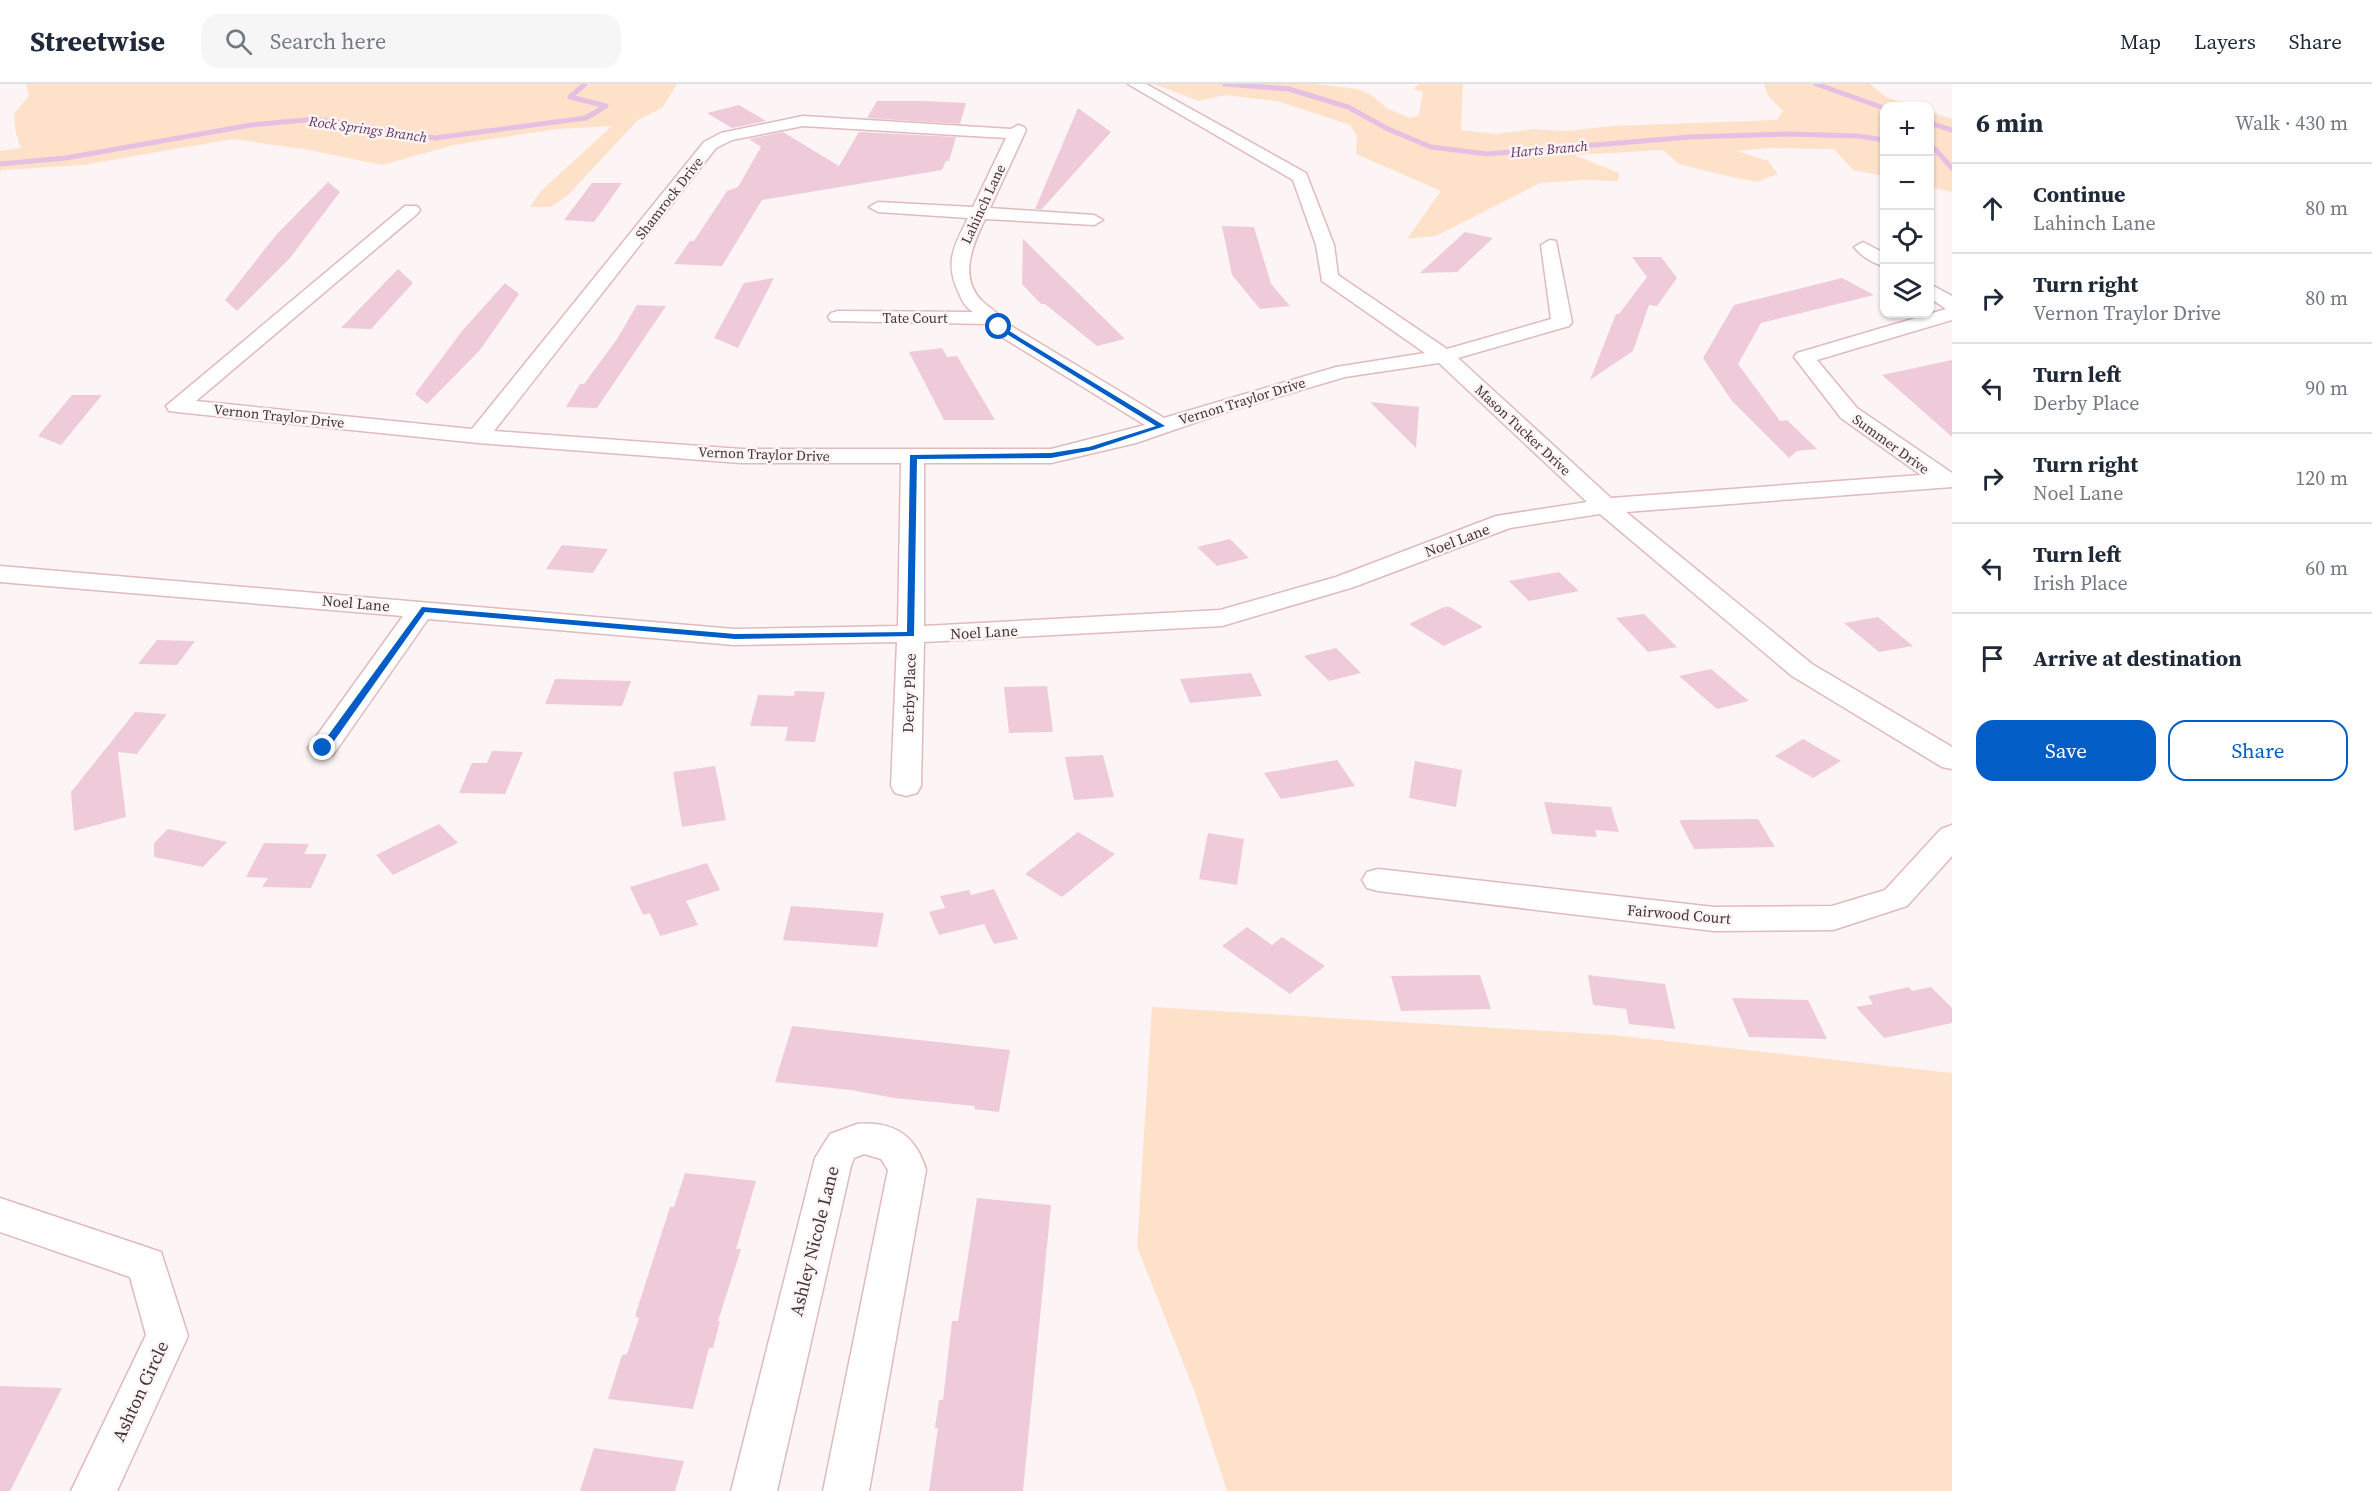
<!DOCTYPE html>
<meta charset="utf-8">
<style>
:root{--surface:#fff;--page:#f6f6f7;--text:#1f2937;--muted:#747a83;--line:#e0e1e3;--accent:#035dc6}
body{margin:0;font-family:"Source Serif 4",serif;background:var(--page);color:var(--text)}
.controls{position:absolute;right:18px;top:18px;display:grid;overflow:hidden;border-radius:12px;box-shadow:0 2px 4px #0004}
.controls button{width:54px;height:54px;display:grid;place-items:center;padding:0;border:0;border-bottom:2px solid var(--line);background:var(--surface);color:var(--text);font:30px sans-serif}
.stop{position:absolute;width:18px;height:18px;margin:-14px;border:4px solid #035dc6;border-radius:50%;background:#fff}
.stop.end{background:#035dc6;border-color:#fff;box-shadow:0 2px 6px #0008}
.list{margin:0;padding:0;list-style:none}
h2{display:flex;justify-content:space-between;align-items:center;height:78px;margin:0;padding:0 24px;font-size:26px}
h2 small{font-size:20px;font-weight:400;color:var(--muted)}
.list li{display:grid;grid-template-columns:39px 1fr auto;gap:18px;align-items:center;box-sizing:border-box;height:90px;padding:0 24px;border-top:2px solid var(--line)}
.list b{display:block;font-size:22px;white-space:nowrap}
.list p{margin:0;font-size:20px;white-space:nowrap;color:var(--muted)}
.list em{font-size:20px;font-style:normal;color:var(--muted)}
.actions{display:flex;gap:12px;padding:18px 24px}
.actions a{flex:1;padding:14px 0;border:2px solid var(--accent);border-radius:18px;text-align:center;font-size:21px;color:var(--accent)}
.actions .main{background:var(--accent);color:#fff}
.icon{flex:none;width:33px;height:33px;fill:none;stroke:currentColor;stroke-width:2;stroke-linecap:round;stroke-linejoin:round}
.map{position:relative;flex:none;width:1952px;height:1407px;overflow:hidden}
header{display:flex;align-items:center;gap:36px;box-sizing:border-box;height:84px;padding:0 30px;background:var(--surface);border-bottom:2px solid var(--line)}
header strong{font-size:28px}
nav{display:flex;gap:33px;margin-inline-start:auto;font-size:21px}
.search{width:420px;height:54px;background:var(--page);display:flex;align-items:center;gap:15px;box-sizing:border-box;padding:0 21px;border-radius:18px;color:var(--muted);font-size:22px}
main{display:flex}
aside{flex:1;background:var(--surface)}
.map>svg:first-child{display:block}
</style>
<header>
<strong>Streetwise</strong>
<div class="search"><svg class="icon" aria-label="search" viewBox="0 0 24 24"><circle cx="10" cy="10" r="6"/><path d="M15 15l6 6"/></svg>Search here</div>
<nav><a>Map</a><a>Layers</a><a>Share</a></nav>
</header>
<main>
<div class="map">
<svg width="1952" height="1407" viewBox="0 0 1952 1407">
<rect width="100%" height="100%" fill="#fdf4f5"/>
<path fill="#fee1c9" d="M 26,0 L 677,0 L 663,23 L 637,37 L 567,112 L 551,123 L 530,123 L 541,107 L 612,42 L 557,45 L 454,61 L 382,81 L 309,66 L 233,55 L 83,81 L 2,86 L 0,88 L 0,67 L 21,64 L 16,49 L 14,30 L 29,12 Z
M 1154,0 L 1316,0 L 1358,5 L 1371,11 L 1388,25 L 1410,34 L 1419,31 L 1423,8 L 1413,5 L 1420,0 L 1463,0 L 1461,46 L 1496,50 L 1533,45 L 1566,47 L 1612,42 L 1777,36 L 1783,27 L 1768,12 L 1764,0 L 1870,0 L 1886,13 L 1912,22 L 1884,22 L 1884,92 L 1853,86 L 1834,65 L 1769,64 L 1737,67 L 1768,77 L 1778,90 L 1757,98 L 1723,91 L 1679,80 L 1663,66 L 1574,71 L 1619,89 L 1618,97 L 1583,96 L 1540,99 L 1436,152 L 1407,155 L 1441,107 L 1356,70 L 1357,52 L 1350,41 L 1277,17 L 1225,11 L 1199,17 Z
M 1930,28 L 1952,35 L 1952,108 L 1930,103 Z
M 1152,923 L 1613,951 L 1952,989 L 1952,1407 L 1227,1407 L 1194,1306 L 1137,1163 Z"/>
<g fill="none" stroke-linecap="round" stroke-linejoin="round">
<path stroke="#e4c1e2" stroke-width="5" d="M 1225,0 L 1289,5 L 1348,23 L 1388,45 L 1431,63 L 1487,70 L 1690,53 L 1788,50 L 1858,52 L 1884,56
M 1816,0 L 1884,24
M 1930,39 L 1952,46
M 1930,64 L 1935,65 L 1952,84
M 0,80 L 66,74 L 251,41 L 316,35 L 435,54 L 586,34 L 606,22 L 570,13 L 585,0"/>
</g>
<path fill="#efcbda" d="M 877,17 L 923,17 L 966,19 L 960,40 L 867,34 Z
M 739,21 L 766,37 L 732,44 L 707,29 Z
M 1078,24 L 1111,48 L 1042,125 L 1035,125 Z
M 783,48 L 839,82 L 859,48 L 956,53 L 949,77 L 946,77 L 942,86 L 762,116 L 722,182 L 674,180 L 690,157 L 694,157 L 727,107 L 738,103 L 761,63 L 749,55 Z
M 328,98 L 340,108 L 290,174 L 237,227 L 225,216 L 276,151 Z
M 592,99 L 622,99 L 594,138 L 564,136 Z
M 1222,142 L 1254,143 L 1271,200 L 1290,222 L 1260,225 L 1232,191 Z
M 1465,148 L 1493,154 L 1457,188 L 1420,189 Z
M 1023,155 L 1125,255 L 1097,262 L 1045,220 L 1041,220 L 1022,200 Z
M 1632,173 L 1661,173 L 1677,194 L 1657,222 L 1649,221 L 1633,267 L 1590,296 L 1616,230 L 1619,230 L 1647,193 Z
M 398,185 L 413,199 L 371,245 L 341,244 Z
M 774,194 L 738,264 L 714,254 L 744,199 Z
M 1842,194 L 1874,211 L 1761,239 L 1738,280 L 1780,337 L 1787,336 L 1817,365 L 1797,367 L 1789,374 L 1732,317 L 1703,274 L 1734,221 Z
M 505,199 L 519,210 L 480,266 L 427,320 L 415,310 L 462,247 Z
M 637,221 L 666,222 L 597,324 L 566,323 L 580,300 L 584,300 L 617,255 Z
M 942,264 L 947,273 L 957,272 L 995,336 L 944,336 L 909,268 Z
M 1952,276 L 1952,353 L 1882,291 Z
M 72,311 L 102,311 L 61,361 L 38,352 Z
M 1370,318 L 1419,323 L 1416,364 Z
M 1230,455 L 1249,474 L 1217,482 L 1197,463 Z
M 562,461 L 608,465 L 593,489 L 546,485 Z
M 1559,488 L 1579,507 L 1529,517 L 1509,497 Z
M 1444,523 L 1450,523 L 1483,543 L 1444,562 L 1409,540 Z
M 1644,530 L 1677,563 L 1648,568 L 1616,534 Z
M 1878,533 L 1913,562 L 1879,568 L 1844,539 Z
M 157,556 L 195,557 L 177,581 L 138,580 Z
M 1336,564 L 1361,589 L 1329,597 L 1304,572 Z
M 1711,585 L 1749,617 L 1717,625 L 1679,592 Z
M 1251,589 L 1262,612 L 1190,619 L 1180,595 Z
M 555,595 L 631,597 L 622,622 L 545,620 Z
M 1047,602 L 1053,648 L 1009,649 L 1004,603 Z
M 795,607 L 825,608 L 815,658 L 785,657 L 788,643 L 750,642 L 758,611 L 794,612 Z
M 135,628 L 167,630 L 137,670 L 118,668 L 126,733 L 74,747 L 71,708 Z
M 1803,655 L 1841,677 L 1813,694 L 1775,672 Z
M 492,667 L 523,668 L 505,710 L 459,709 L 472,679 L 487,679 Z
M 1103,671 L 1114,713 L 1074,716 L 1065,673 Z
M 1337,676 L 1355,702 L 1281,715 L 1264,689 Z
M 1415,677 L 1462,686 L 1456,723 L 1409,714 Z
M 715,682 L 726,736 L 682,743 L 673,688 Z
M 1544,718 L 1611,723 L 1619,748 L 1595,746 L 1597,753 L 1552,750 Z
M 1758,735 L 1775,763 L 1694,765 L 1679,736 Z
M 439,740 L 458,759 L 393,791 L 376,771 Z
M 168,745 L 227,758 L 203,783 L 154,773 L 154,759 Z
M 1078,748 L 1115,770 L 1062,813 L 1025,790 Z
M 1208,749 L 1244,755 L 1237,801 L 1199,795 Z
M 264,759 L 309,760 L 304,770 L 327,770 L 311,804 L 262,803 L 268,794 L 246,793 Z
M 707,779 L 720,806 L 686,817 L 698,841 L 660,852 L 650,829 L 643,831 L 630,803 Z
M 994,805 L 1018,855 L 994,860 L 984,840 L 939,851 L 929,828 L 945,824 L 940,812 L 969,806 L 971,811 Z
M 791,822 L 884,829 L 877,863 L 783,856 Z
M 1247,843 L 1272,861 L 1282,853 L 1325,882 L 1290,910 L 1222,862 Z
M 1480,891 L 1491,925 L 1401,927 L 1391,892 Z
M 1588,891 L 1665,900 L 1675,945 L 1629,940 L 1626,925 L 1593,921 Z
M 1909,903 L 1912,907 L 1931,903 L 1952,924 L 1952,939 L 1884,954 L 1856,923 L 1873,920 L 1868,912 Z
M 1732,914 L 1808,916 L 1827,955 L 1749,953 Z
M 792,942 L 1010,966 L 999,1028 L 974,1025 L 975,1022 L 894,1014 L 851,1006 L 775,998 Z
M 685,1089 L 756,1097 L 736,1165 L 741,1165 L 718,1237 L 720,1237 L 713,1264 L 709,1264 L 693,1325 L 608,1315 L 622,1271 L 627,1270 L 639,1234 L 635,1232 L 670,1123 L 674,1123 Z
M 977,1114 L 1051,1121 L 1023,1407 L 929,1407 L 938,1344 L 935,1344 L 939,1316 L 943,1316 L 952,1237 L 958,1237 Z
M 0,1302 L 62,1304 L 10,1407 L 0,1407 Z
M 594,1364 L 684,1377 L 675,1407 L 580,1407 Z"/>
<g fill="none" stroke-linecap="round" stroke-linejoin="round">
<defs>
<path id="minor" d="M 1128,0 L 1146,0 L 1306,89 L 1334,161 L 1338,191 L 1447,265 L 1551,235 L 1541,161 L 1550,156 L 1556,157 L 1572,238 L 1569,242 L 1458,274 L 1611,414 L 1921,391 L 1841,334 L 1794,273 L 1797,269 L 1946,225 L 1930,214 L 1930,200 L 1952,212 L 1952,236 L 1817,276 L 1857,324 L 1952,389 L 1952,403 L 1626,428 L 1812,580 L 1952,663 L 1952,685 L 1942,683 L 1792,592 L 1600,430 L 1510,444 L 1354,503 L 1222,542 L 924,558 L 921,702 L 917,709 L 906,712 L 895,709 L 891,702 L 897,558 L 734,561 L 428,535 L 333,671 L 323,673 L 313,671 L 308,664 L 403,532 L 0,498 L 0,482 L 734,545 L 898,542 L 901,379 L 741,379 L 478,359 L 177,328 L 169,327 L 166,322 L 405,122 L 417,122 L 420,126 L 417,130 L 196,317 L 472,345 L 704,58 L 721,49 L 803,32 L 1011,45 L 1018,41 L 1024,43 L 1026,46 L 990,124 L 1094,131 L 1103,136 L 1094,141 L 985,135 C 973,160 958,193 982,217 C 991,225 999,229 1006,239 L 1164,334 L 1336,283 L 1425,269 L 1322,197 L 1316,161 L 1293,96 ZM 803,42 L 1006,54 L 973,123 L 878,118 L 869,123 L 878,128 L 968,134 C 954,162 944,179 959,209 C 962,217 965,223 973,228 L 838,227 L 831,229 L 828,233 L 831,237 L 987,240 L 992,247 L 1145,341 L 1051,365 L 741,365 L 494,347 L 716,64 L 732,56 ZM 1439,279 L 1587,418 L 1496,432 L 1336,493 L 1220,526 L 924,542 L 924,379 L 1051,379 L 1136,359 L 1223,329 L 1345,293 Z
M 1863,158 L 1884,169 L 1884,182 C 1874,180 1861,172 1854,163 Z
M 1952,741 L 1952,772 L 1907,822 L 1833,846 L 1714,847 L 1378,807 L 1367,804 L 1362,796 L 1367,788 L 1378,785 L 1714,823 L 1832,822 L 1885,806 L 1941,745 Z
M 857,1040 C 893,1037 916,1051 926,1086 L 869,1407 L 823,1407 L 888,1086 L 881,1075 L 864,1070 L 854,1074 L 851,1082 L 777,1407 L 731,1407 L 815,1074 L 830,1050 Z
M 0,1114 L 161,1168 L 188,1252 L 117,1407 L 71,1407 L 146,1251 L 130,1193 L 0,1148 Z"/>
</defs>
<use href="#minor" stroke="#e0babc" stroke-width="3"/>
<use href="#minor" fill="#fff" fill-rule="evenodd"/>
</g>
<path fill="#035dc6" d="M 997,242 L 1001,242 L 1165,342 L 1093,366 L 1051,374 L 917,375 L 914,552 L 735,555 L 425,528 L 327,667 L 319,664 L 422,523 L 735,550 L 907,548 L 910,371 L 1051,369 L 1089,363 L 1156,342 L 997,244 Z"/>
<g text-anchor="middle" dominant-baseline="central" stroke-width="5" stroke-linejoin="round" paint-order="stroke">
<g font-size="14" font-style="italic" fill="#623661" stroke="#fdf4f5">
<text transform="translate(368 45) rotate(8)">Rock Springs Branch</text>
<text transform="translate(1549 65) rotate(-5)">Harts Branch</text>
</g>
<g font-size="14" fill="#443536" stroke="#fdf4f5">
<text transform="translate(669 114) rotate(-52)">Shamrock Drive</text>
<text transform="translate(983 120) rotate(-65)">Lahinch Lane</text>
<text x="915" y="234">Tate Court</text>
<text transform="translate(1242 317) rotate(-17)">Vernon Traylor Drive</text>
<text transform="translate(279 332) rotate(6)">Vernon Traylor Drive</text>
<text transform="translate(1523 346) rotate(43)">Mason Tucker Drive</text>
<text transform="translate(1891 360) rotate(36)">Summer Drive</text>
<text transform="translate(764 370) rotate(2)">Vernon Traylor Drive</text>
</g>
<g font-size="15" fill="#443536" stroke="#fdf4f5">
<text transform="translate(1457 456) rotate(-21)">Noel Lane</text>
<text transform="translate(356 519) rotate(5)">Noel Lane</text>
<text transform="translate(984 548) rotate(-3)">Noel Lane</text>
<text transform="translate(909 609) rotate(-88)">Derby Place</text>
<text transform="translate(1679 830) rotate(5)">Fairwood Court</text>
</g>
<g font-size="18" fill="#443536" stroke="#fdf4f5">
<text transform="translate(814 1157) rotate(-76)">Ashley Nicole Lane</text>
<text transform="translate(140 1307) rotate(-65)">Ashton Circle</text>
</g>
</g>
</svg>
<div class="controls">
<button>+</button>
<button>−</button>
<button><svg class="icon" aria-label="locate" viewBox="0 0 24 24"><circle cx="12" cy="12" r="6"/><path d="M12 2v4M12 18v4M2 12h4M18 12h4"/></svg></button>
<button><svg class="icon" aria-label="layers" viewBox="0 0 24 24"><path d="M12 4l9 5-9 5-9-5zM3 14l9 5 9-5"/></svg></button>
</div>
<div class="stop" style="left:999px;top:243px"></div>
<div class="stop end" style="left:323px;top:664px"></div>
</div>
<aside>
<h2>6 min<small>Walk · 430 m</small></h2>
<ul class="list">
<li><svg class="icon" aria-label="ahead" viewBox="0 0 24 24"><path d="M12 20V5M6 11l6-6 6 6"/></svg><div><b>Continue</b><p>Lahinch Lane</p></div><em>80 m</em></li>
<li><svg class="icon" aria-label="right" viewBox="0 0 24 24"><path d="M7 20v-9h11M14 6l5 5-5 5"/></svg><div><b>Turn right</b><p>Vernon Traylor Drive</p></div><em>80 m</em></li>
<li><svg class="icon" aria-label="left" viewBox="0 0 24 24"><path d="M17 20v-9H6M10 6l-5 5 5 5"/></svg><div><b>Turn left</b><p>Derby Place</p></div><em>90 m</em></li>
<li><svg class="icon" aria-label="right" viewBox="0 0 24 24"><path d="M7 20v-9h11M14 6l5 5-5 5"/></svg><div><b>Turn right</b><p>Noel Lane</p></div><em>120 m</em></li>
<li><svg class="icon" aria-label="left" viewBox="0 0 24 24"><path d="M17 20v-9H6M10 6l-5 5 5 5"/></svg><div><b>Turn left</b><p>Irish Place</p></div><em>60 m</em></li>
<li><svg class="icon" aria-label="arrive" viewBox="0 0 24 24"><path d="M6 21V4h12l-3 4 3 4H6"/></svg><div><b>Arrive at destination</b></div></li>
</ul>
<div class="actions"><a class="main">Save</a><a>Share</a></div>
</aside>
</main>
